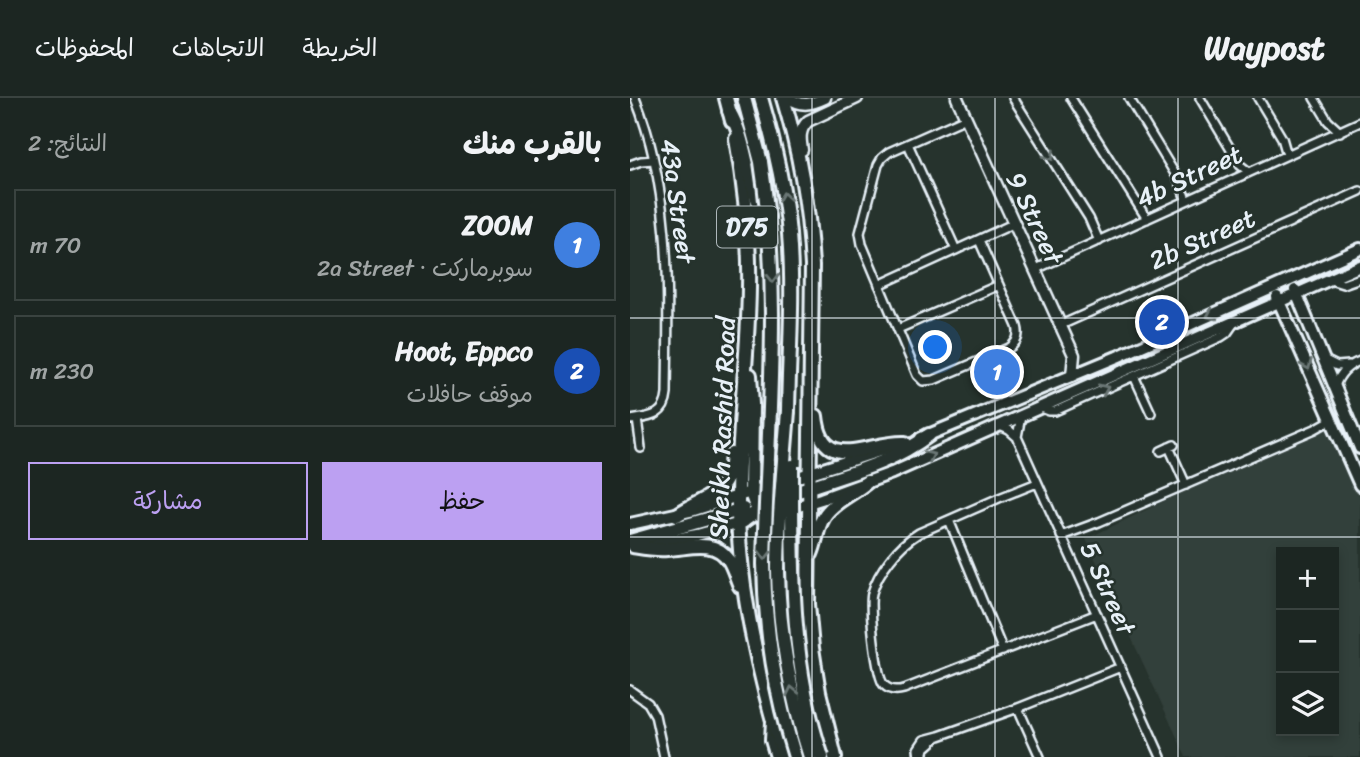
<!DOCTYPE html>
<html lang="ar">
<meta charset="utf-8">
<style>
:root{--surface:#1c2622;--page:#29322f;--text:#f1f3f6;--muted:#a0a5a5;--line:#3a4340;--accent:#bca0f2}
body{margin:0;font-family:Sriracha,"Playpen Sans Arabic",sans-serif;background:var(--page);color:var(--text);direction:rtl}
.controls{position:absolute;right:21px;bottom:21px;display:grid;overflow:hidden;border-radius:0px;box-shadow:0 4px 10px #0003}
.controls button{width:63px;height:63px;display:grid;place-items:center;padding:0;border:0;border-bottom:2px solid var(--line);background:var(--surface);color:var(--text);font:35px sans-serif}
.you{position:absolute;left:306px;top:250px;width:24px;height:24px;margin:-18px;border:5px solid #fff;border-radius:50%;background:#1a73e8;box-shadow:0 0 0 10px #1a73e833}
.badge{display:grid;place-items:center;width:46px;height:46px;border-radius:50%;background:var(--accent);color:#fff;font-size:23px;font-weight:700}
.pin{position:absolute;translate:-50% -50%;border:4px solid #fff;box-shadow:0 2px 7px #0006}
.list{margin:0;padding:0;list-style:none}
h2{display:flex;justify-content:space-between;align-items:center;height:91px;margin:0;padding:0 28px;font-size:30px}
h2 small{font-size:23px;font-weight:400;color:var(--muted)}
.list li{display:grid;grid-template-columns:46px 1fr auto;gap:21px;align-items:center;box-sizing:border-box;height:112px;margin:0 14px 14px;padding:0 14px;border:2px solid var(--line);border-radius:0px}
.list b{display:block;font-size:26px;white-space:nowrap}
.list p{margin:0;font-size:23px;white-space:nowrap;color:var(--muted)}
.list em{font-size:23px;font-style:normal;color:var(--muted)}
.actions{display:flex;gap:14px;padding:21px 28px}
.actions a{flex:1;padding:16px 0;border:2px solid var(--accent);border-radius:0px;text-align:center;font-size:24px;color:var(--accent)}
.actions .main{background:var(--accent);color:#111}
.icon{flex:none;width:38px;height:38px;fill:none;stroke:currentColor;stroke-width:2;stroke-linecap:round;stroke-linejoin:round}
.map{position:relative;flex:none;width:730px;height:659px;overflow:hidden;direction:ltr}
header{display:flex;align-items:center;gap:42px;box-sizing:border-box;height:98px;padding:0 35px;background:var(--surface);border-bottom:2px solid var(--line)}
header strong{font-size:33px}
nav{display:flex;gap:38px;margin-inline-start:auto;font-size:24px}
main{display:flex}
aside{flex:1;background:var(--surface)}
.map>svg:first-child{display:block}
</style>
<header>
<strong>Waypost</strong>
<nav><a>الخريطة</a><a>الاتجاهات</a><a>المحفوظات</a></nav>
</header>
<main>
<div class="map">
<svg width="730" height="659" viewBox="0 0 730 659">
<rect width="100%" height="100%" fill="#26332d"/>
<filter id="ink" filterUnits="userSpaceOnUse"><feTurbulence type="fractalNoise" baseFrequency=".0143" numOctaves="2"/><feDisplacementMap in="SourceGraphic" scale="14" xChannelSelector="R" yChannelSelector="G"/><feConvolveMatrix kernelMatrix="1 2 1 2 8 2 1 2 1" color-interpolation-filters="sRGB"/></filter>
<g filter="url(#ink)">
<path fill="#333f3a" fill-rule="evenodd" d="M 701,322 L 730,388 L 730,659 L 556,659 L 456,441 ZM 651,454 L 704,454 L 704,633 L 651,633 Z"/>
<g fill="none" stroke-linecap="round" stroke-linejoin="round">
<defs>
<path id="minor" d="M 383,0 L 459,120 L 469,143
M 441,0 L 517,121
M 499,0 L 550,84 L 556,102
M 570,0 L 610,67 L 619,74
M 628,0 L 652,40 L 657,57
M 684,0 L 698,23 L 710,34
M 336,20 L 259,54 L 252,60 L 248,67 L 230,135 L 232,146 L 287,277 L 293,283 L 304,282 L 379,250 C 387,245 390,238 387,228 L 349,142
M 278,46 L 326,152
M 0,67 L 11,63 L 24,62
M 406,171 L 730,24
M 700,182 L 713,186 L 730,180
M 249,187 L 385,125
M 431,227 L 730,93
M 268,231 L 369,187
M 695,262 L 707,268 L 719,267
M 504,278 L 521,315
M 705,288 C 710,275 717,268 730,263
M 411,310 L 419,313 L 425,313 L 591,239 L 597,235 L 604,225
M 7,321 L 11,350
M 0,322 C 19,319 35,319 37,296 C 38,197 43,94 5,0
M 370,328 L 379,332 L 387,339 L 531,659
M 387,339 L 391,318
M 539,349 L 556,387
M 531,353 L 544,347
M 407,385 L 369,400 L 289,435 C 269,447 248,473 242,495 C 239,508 246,578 254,587 C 260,593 267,593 274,591 L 467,516
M 319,422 L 373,553
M 431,438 L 469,424 L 685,331 L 701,322
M 0,592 L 18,605 L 25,617 L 34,659
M 388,610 L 410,659
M 289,659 L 288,651 L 294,642 L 309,638 L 388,610 L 491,569
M 293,659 L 295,650 L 305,641"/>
<path id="tertiary" d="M 159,0 C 172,9 182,6 195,0
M 327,0 L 444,257 L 442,278
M 172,52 C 170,40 169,32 178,23 L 227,0"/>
<path id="secondary" d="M 665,192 L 730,350
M 647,199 L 730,387
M 291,340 L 487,259 L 730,151
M 130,420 L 191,401 L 262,375 L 730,168
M 0,426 L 64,412 L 259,350
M 14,447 L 67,437 L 114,424
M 142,624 L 141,642 L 146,659"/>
<path id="primary" d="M 96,0 L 102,23
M 131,0 C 144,45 155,90 159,136 C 164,195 159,255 158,313
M 153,0 C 170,55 179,111 182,168 L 178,506 L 182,550 L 189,594 L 205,659
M 106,41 C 115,90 120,140 119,190 C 118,264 107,339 108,413 C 109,492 130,584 154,659
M 120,277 L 122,306 L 121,395 L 125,406 L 134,415
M 186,318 C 192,378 239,343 275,345
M 47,417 C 76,397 100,399 102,356
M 109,426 C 125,414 142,404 160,396 C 209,377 255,370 299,337
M 0,443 L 113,411
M 3,448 C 15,450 25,452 37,451 C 60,450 83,440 99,462 C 104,470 106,479 110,488
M 181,456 C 186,445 186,434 191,424 C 199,405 222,397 237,384"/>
<path id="trunk" d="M 114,0 L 131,64
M 99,13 C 119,46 115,92 138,119"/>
</defs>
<use href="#minor" stroke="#e8f1f8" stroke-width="12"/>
<use href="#tertiary" stroke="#e8f1f8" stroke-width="15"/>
<use href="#secondary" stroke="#e8f1f8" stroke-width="16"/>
<use href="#primary" stroke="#e8f1f8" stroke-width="18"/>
<use href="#trunk" stroke="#e8f1f8" stroke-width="18"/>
<use href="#minor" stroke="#26332d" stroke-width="7"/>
<use href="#tertiary" stroke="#26332d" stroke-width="10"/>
<use href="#secondary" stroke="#26332d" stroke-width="10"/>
<use href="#primary" stroke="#26332d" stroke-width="12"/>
<use href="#trunk" stroke="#26332d" stroke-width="12"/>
<defs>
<path id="primary-bridge" d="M 158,313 C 154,367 148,421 148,474 C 149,537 161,599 180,659
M 162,368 C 162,466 160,565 192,659"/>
<path id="trunk-bridge" d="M 131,64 C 152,198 137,331 134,466 C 135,532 145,596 165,659"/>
</defs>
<use href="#primary-bridge" stroke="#e8f1f8" stroke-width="18" stroke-linecap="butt"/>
<use href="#trunk-bridge" stroke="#e8f1f8" stroke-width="18" stroke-linecap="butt"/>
<use href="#primary-bridge" stroke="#26332d" stroke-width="12"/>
<use href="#trunk-bridge" stroke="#26332d" stroke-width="12"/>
</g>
<defs><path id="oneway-chevron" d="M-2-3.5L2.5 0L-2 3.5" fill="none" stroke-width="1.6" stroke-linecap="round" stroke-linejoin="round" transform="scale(1.75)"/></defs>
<g stroke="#6a7674">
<use href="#oneway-chevron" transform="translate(420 58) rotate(58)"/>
<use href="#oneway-chevron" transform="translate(154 99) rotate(-98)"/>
<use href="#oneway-chevron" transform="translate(143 180) rotate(89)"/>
<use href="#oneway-chevron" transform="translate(581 217) rotate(156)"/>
<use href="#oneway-chevron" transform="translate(677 267) rotate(67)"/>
<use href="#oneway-chevron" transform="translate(474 291) rotate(-24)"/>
<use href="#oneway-chevron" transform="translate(300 358) rotate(-24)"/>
<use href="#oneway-chevron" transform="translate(135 457) rotate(91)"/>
<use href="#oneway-chevron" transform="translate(162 593) rotate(-102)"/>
</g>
</g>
<path fill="none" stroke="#e8f1f8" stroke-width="2" stroke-opacity="0.55" d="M 182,0 L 182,659M 365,0 L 365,659M 548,0 L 548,659M 0,220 L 730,220M 0,439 L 730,439"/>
<g text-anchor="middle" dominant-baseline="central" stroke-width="5" stroke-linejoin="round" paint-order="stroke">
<rect fill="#26332d" stroke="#aeb8bb" stroke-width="2" x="87" y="108.5" width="60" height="41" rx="5"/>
<g font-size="24" font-weight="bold" fill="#e8f1f8">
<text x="117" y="129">D75</text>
</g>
<g font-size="26" fill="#e8f1f8" stroke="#26332d">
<text transform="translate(559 78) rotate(-25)">4b Street</text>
<text transform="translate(48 103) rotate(82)">43a Street</text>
<text transform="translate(405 120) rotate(65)">9 Street</text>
<text transform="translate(572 141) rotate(-24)">2b Street</text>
<text transform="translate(92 330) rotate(-88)">Sheikh Rashid Road</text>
<text transform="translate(478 490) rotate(66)">5 Street</text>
</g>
</g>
</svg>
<div class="controls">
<button>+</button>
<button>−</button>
<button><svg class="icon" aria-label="layers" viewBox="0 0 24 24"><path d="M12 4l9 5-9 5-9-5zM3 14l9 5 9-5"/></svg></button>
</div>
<div class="you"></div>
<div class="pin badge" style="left:367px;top:274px;background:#3f7fe0">1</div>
<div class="pin badge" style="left:532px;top:224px;background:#1a4fb4">2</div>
</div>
<aside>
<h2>بالقرب منك<small>النتائج: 2</small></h2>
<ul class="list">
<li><span class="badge" style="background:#3f7fe0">1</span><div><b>ZOOM</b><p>سوبرماركت · 2a Street</p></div><em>70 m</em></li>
<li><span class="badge" style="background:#1a4fb4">2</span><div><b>Hoot, Eppco</b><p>موقف حافلات</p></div><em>230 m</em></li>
</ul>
<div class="actions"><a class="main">حفظ</a><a>مشاركة</a></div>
</aside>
</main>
